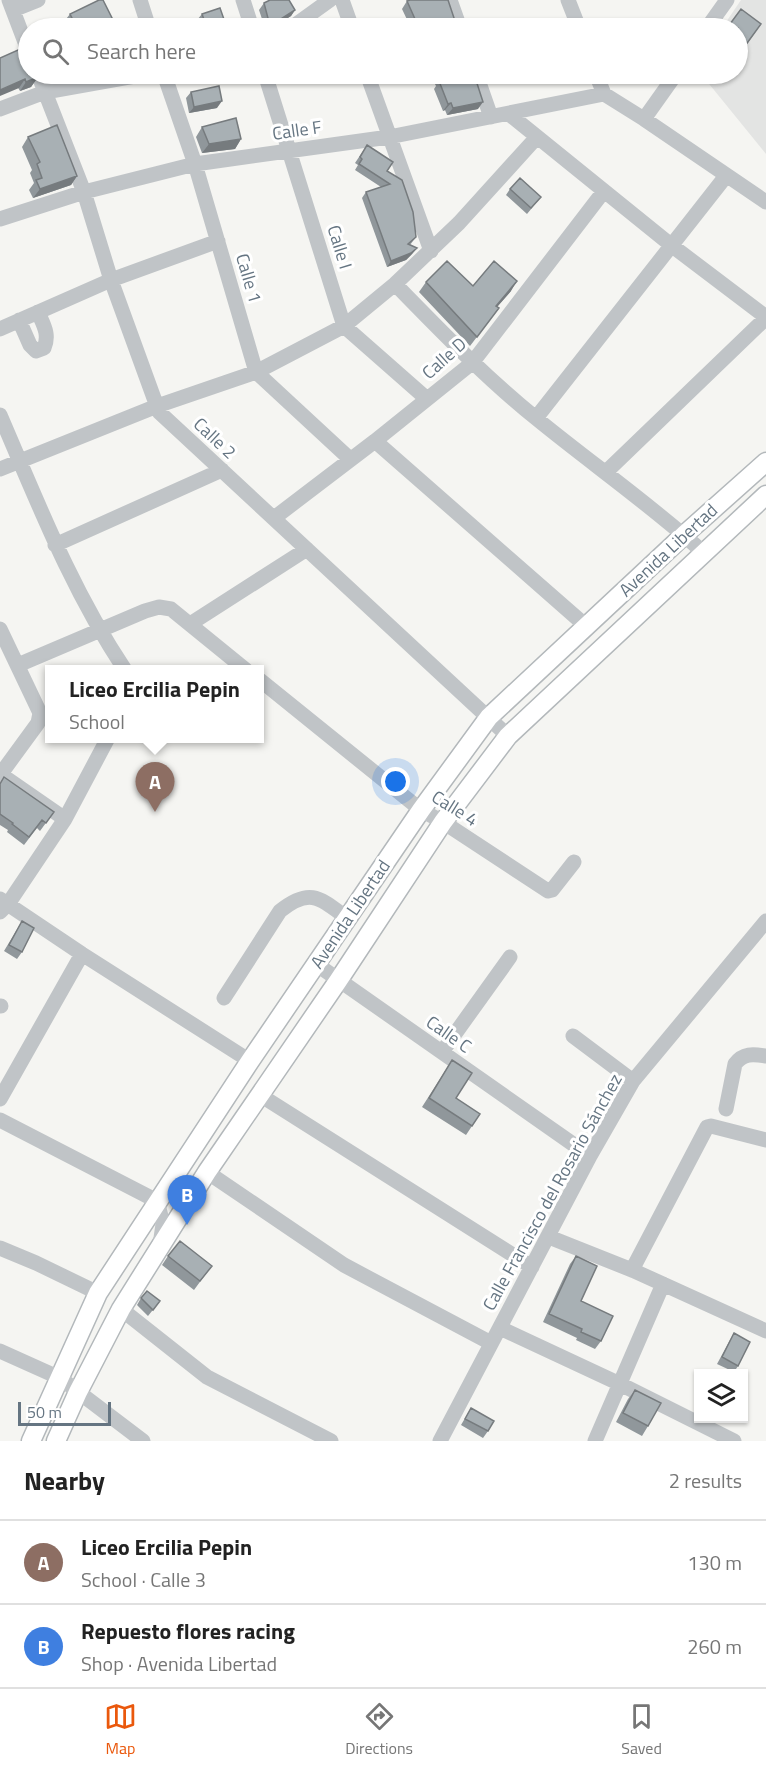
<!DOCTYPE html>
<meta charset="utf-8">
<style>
:root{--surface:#fff;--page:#f2f2f2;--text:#222;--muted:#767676;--line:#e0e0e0;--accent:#ea580c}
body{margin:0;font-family:"Titillium Web",sans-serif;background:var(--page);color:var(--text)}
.controls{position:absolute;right:18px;bottom:18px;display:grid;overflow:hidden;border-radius:0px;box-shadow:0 2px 4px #0004}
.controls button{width:54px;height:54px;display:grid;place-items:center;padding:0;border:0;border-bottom:2px solid var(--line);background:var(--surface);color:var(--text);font:30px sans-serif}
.scale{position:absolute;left:18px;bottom:15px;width:93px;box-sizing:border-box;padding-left:6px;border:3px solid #657582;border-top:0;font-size:16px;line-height:21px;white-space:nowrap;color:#657582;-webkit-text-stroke:4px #fff;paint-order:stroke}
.you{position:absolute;left:396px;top:782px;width:21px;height:21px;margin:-15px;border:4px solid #fff;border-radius:50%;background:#1a73e8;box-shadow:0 0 0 9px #1a73e833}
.badge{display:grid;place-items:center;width:39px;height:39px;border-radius:50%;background:var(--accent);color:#fff;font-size:20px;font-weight:700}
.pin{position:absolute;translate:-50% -50px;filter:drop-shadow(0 2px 3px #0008)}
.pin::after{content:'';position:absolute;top:32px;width:21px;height:18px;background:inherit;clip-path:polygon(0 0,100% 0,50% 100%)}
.popup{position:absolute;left:45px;top:665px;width:219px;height:78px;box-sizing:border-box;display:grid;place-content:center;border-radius:0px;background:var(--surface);filter:drop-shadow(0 2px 4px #0005);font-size:20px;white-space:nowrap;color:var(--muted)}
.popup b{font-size:22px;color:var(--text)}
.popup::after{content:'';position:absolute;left:50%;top:100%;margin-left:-12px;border:12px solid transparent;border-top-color:var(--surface)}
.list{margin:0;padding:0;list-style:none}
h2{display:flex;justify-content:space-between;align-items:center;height:78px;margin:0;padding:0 24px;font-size:26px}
h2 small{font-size:20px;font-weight:400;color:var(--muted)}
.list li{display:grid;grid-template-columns:39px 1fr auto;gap:18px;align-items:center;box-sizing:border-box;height:84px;padding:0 24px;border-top:2px solid var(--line)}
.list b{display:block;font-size:22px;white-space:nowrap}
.list p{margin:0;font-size:20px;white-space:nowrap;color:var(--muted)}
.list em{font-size:20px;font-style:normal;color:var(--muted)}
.icon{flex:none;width:33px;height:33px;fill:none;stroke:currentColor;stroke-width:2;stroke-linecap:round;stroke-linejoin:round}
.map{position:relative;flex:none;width:766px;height:1441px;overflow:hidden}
.search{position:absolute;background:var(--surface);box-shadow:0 2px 4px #0004;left:18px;right:18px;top:18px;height:66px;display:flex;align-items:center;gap:15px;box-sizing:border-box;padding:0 21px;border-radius:33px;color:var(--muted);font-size:22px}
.sheet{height:246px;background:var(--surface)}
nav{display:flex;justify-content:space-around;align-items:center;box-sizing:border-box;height:84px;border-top:2px solid var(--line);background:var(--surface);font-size:16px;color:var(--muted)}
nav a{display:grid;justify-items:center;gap:3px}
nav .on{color:var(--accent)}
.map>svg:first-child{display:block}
</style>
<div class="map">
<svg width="766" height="1441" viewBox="0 0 766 1441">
<rect width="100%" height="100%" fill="#f5f5f2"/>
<path fill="#e3e4e3" d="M 741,0 L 766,0 L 766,154 L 701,74 L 738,74 L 738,28 L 722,28 Z"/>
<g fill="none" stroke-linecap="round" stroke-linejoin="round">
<defs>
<path id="major" d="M 31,1441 L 98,1293 L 250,1061 L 421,810 L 489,717 L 684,535 L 766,462
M 56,1441 L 78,1392 L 121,1309 L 207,1172 L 338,981 L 443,822 L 508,736 L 766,495"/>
</defs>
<use href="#major" stroke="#b3b8bb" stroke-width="21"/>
<path stroke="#c0c4c7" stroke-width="15" d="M 9,0 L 28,50
M 140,0 L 149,28
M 243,0 L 252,28
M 342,0 L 352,28
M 450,0 L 460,28
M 568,0 L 579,28
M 13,10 L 38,0
M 291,28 L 330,0
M 707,28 L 727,0
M 38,74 L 84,192 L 111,280 L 159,412 L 508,736
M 164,74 L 195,164 L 256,372 L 350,459
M 265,74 L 344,326 L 427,399
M 367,74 L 431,251
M 476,74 L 491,117
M 596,74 L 604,94 L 644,119 L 766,202
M 0,109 L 45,92 L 146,74
M 509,114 L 671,245 L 766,317
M 644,119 L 676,74
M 0,219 L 84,192 L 195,164 L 389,137 L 604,94
M 395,284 C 441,331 486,378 537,419 C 592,464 651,505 704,553
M 19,320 L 30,345 L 36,351 L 44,348 C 50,334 43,324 38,312
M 0,329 L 111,280 L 218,241
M 0,415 C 38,503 71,589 125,670
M 536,418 L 726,176
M 375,441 L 586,626
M 0,469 L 157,406 L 256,372 L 344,326 L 395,284 L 459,223 L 537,137
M 606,472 L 766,318
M 274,518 L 375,441 L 472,363 L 604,191
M 55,545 L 222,470
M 190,624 L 307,549
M 0,629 L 40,713 L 38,723 L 0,775
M 18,665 L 145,611 L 159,607 L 171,609 L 246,670
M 260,680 L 421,810 L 443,822 L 548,891 L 552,890 L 574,862
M 0,774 L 65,819
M 0,899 L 82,954 L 250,1061
M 0,912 L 8,904 L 65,819 L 108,738
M 316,964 L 590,1156
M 224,998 L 280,911 C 310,887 320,898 347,918
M 0,1006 L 1,1006
M 573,1036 L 633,1081
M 442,1052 L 510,957
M 260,1095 L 532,1267
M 0,1099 L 82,954
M 726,1109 L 735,1064 C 743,1053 753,1054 766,1056
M 0,1120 L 157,1201 L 163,1224 L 160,1245
M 207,1172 L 344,1265 L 491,1343
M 549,1237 L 632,1270 L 766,1331
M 0,1248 L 36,1263 L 98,1293
M 632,1270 L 707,1127 L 711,1126 L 766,1140
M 121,1309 L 207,1377 L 331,1441
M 500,1328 L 620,1384 L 734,1441
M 0,1351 L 60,1378 L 143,1441
M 440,1441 L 590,1156 L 633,1081 L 766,921
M 595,1441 L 663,1284"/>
<use href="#major" stroke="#fff" stroke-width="18"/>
</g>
<path fill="#90979b" d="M 407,1 L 456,24 L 462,28 L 411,28 L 402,9 Z
M 264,3 L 295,10 L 291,16 L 272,28 L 265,28 L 259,10 Z
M 70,14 L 105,28 L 66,28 L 63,23 Z
M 202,14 L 227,28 L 200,28 L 197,20 Z
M 761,24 L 738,57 L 738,28 Z
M 0,58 L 38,77 L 31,87 L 20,91 Z
M 430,74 L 474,74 L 478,109 L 447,115 L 445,110 L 443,111 L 434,89 L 436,86 Z
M 191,92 L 217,108 L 189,113 L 186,98 Z
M 202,127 L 241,139 L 235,149 L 202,153 L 196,137 Z
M 28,137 L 77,176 L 71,185 L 33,198 L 29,190 L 34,183 L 30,173 L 32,170 L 22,147 Z
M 367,145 L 387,171 L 416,237 L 410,245 L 417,248 L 412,254 L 406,260 L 387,267 L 362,198 L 366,192 L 381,187 L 355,170 L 358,165 L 355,163 Z
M 510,189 L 541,197 L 527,214 L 506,195 Z
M 426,282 L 473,286 L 511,291 L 497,307 L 499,308 L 470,346 L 419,292 Z
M 0,783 L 54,812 L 40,831 L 37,828 L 24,845 L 7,832 L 8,830 L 0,825 Z
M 22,921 L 22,952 L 17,959 L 4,951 Z
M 452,1060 L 456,1098 L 472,1126 L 466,1135 L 422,1107 Z
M 168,1256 L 205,1275 L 194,1290 L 162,1265 Z
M 576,1256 L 581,1301 L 601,1341 L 595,1349 L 576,1340 L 577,1338 L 543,1322 L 570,1264 Z
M 141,1298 L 160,1301 L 148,1316 L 137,1305 Z
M 734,1333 L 738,1366 L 734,1372 L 717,1364 L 730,1340 Z
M 635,1390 L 648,1426 L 642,1436 L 616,1422 L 628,1399 Z
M 471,1408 L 488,1431 L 483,1438 L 461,1425 Z"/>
<path fill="#767b7e" d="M 295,10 L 291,16 L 272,28 L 269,28 L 270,26 Z
M 112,18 L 105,28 L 91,28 Z
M 38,77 L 31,87 L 20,91 L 26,82 Z
M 25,79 L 19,88 L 0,96 L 0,90 Z
M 222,101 L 217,108 L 189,113 L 194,107 Z
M 483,102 L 478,109 L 447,115 L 453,108 Z
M 451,103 L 445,110 L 443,111 L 448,104 Z
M 241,139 L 235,149 L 202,153 L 209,144 Z
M 77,176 L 71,185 L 33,198 L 40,189 Z
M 417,248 L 412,254 L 406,260 L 387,267 L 391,261 Z
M 517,281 L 511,291 L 489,316 L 496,306 Z"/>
<path fill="#a8b0b4" stroke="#767b7e" stroke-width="1.5" d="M 99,0 L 103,0 L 112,18 L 91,28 L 77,28 L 70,14 Z
M 270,0 L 289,0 L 295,10 L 270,26 L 264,3 Z
M 410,0 L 448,0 L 456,24 L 462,28 L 419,28 L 407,1 Z
M 220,8 L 227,28 L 207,28 L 202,14 Z
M 741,9 L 761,24 L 742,50 L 738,46 L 738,28 L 727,28 Z
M 27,46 L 28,50 L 28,74 L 36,74 L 38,77 L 26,82 L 25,79 L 0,90 L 0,58 Z
M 439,74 L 474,74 L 483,102 L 453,108 L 451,103 L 448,104 L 439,81 L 442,80 Z
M 219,86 L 222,101 L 194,107 L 191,92 Z
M 236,118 L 241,139 L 209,144 L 202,127 Z
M 57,125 L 77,176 L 40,189 L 36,180 L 42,178 L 37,164 L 40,162 L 28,137 Z
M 367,145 L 393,162 L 387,171 L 402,180 L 413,212 L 416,237 L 408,244 L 417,248 L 411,253 L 391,261 L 366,192 L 390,184 L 359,164 L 362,159 L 360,157 Z
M 520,178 L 541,197 L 531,208 L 510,189 Z
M 447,261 L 473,286 L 494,261 L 517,281 L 496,306 L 499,308 L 477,337 L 426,282 Z
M 4,777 L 54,812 L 46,823 L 42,820 L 29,837 L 12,824 L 13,823 L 0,814 L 0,784 Z
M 22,921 L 34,928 L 22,952 L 9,945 Z
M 452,1060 L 472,1073 L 456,1098 L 480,1114 L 472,1126 L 429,1098 Z
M 180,1241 L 212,1266 L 200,1281 L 168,1256 Z
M 576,1256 L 597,1266 L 581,1301 L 613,1316 L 601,1341 L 581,1332 L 582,1329 L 549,1314 Z
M 147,1291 L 160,1301 L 153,1310 L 141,1298 Z
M 734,1333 L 750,1342 L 738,1366 L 722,1357 Z
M 635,1390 L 661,1403 L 648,1426 L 623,1413 Z
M 471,1408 L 494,1421 L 488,1431 L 465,1419 Z"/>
<g text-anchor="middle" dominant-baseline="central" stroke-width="6" stroke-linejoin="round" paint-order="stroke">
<g font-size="18" fill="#657582" stroke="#fff">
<text transform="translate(297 130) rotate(-8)">Calle F</text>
<text transform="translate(340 247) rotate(73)">Calle I</text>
<text transform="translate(249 278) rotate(74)">Calle 1</text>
<text transform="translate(444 358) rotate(-42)">Calle D</text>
<text transform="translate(215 438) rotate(43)">Calle 2</text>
<text transform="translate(668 550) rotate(-43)">Avenida Libertad</text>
<text transform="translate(455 808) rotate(32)">Calle 4</text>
<text transform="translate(350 914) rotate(-56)">Avenida Libertad</text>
<text transform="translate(449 1034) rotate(35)">Calle C</text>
<text transform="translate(552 1192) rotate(-61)">Calle Francisco del Rosario Sánchez</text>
</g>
</g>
</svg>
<div class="controls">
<button><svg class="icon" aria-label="layers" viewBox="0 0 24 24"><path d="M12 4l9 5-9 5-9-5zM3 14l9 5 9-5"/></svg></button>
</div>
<div class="scale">50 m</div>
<div class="you"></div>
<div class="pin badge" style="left:155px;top:812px;background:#8d6e63">A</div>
<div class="popup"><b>Liceo Ercilia Pepin</b>School</div>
<div class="pin badge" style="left:187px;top:1225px;background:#3f7fe0">B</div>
<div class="search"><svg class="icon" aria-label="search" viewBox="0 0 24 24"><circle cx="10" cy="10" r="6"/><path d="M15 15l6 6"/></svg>Search here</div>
</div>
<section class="sheet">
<h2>Nearby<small>2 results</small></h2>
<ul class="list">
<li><span class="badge" style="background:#8d6e63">A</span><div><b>Liceo Ercilia Pepin</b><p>School · Calle 3</p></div><em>130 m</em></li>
<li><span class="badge" style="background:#3f7fe0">B</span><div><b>Repuesto flores racing</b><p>Shop · Avenida Libertad</p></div><em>260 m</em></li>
</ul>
</section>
<nav>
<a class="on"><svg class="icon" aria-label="map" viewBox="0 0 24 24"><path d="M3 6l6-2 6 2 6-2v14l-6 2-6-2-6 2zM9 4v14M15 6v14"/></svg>Map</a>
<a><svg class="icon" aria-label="directions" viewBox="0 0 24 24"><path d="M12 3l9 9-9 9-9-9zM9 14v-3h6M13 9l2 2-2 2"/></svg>Directions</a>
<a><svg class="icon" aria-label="saved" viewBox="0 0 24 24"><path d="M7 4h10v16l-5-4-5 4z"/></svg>Saved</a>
</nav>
